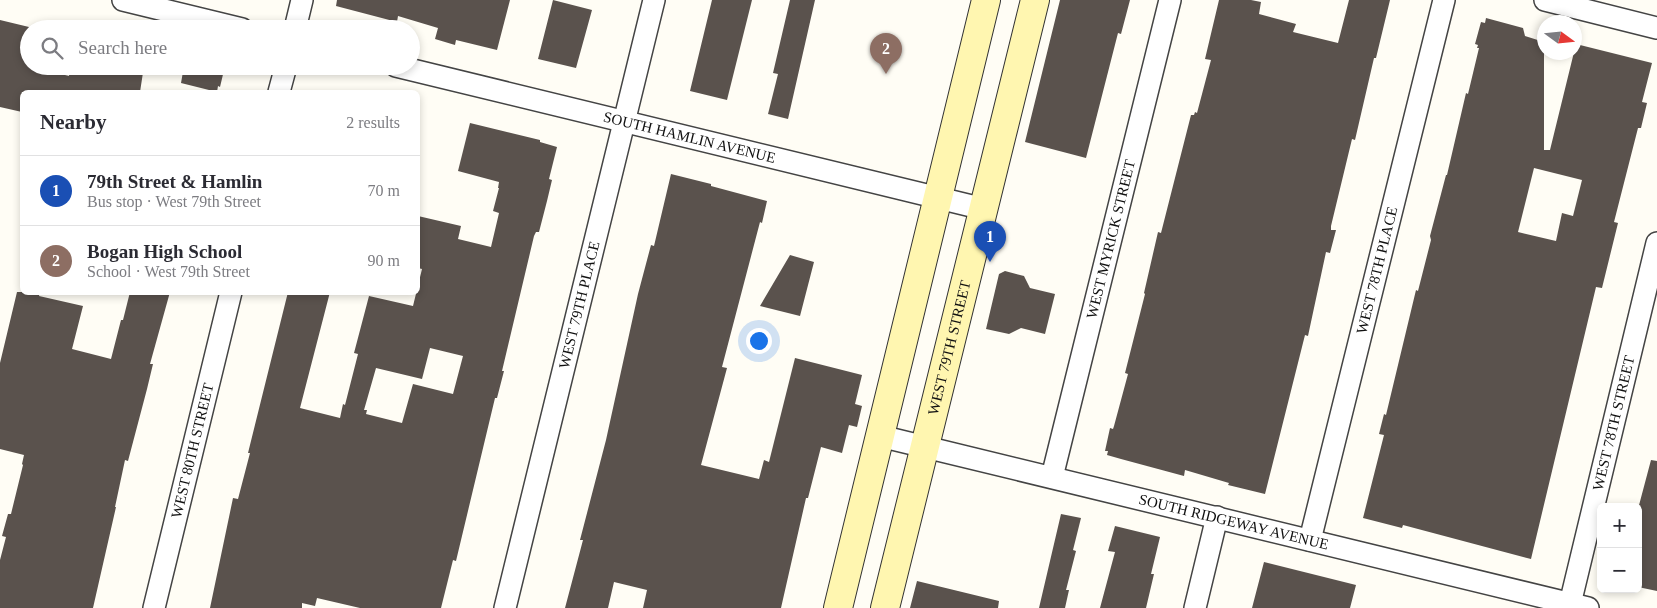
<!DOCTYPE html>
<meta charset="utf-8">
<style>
:root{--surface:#fff;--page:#f2f2f3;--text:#2b2b33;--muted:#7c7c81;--line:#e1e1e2;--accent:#c4262e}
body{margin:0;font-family:Georgia,serif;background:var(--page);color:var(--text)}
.controls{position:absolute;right:15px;bottom:15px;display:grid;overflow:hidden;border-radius:8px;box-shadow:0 2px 8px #0003}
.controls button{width:45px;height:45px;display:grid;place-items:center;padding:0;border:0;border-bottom:1px solid var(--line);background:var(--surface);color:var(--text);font:25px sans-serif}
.compass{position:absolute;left:1537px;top:15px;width:45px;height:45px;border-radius:50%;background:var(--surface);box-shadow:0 2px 8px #0003;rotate:105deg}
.you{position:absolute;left:758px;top:340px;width:18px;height:18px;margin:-12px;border:4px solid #fff;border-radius:50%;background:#1a73e8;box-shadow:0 0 0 8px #1a73e833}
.badge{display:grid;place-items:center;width:32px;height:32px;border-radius:50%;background:var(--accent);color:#fff;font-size:16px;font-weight:700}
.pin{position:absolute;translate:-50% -41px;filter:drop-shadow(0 1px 2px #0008)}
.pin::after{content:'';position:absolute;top:26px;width:18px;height:15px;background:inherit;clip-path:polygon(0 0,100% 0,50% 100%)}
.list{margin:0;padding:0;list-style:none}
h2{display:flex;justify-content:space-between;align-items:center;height:65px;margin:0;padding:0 20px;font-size:21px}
h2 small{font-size:16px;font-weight:400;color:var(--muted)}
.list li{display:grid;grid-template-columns:32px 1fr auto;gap:15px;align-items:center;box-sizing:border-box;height:70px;padding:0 20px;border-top:1px solid var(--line)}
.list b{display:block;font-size:19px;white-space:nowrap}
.list p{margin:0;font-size:16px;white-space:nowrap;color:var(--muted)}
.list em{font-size:16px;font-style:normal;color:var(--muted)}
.icon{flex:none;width:28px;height:28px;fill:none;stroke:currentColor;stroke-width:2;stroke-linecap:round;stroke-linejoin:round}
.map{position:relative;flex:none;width:1657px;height:608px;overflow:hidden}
.search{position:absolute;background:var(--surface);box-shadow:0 2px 8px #0003;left:20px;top:20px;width:400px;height:55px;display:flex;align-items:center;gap:12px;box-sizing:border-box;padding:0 18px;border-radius:28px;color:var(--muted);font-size:19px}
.panel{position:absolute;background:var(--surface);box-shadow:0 2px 8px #0003;left:20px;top:90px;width:400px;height:205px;border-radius:8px}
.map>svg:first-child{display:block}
</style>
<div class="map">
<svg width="1657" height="608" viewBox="0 0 1657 608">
<rect width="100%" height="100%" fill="#fffdf5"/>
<path fill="#5a524d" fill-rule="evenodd" d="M 337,0 L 510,0 L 497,50 L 456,40 L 455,45 L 435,39 L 438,28 L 398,16 L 397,22 L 336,6 Z
M 553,0 L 592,10 L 576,68 L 538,59 Z
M 712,0 L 752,0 L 727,100 L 690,91 Z
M 790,0 L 815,0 L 788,119 L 768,114 L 778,74 L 773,73 Z
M 1060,0 L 1130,0 L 1121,34 L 1118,33 L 1086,158 L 1025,142 Z
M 1219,0 L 1251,0 L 1261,2 L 1259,14 L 1296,24 L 1293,32 L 1338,43 L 1349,0 L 1390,0 L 1376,58 L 1374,58 L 1355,140 L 1352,139 L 1331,226 L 1331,230 L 1336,230 L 1330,253 L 1326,252 L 1308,336 L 1305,335 L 1265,494 L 1228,485 L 1229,483 L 1185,470 L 1184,476 L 1121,459 L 1107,455 L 1108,451 L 1105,451 L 1110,428 L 1113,429 L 1114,426 L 1128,374 L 1125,373 L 1145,294 L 1144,293 L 1158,232 L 1161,233 L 1191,115 L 1194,115 L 1195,112 L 1197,113 L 1211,60 L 1205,59 Z
M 1486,18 L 1523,28 L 1525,36 L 1544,42 L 1544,150 L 1550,150 L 1576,44 L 1652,63 L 1642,102 L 1647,103 L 1641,128 L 1638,128 L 1614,222 L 1618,223 L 1602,288 L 1596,287 L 1531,559 L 1403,525 L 1402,528 L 1363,518 L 1384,435 L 1379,434 L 1384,414 L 1386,415 L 1416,290 L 1418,291 L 1431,240 L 1430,236 L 1446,175 L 1447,175 L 1466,93 L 1468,94 L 1479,48 L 1477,48 L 1478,45 L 1475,44 L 1481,22 L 1485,23 ZM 1534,168 L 1582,180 L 1573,216 L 1562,213 L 1556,241 L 1518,232 Z
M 0,20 L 29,27 L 29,66 L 69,76 L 70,66 L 144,66 L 140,92 L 22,92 L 22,112 L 0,107 Z
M 184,66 L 225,66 L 220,87 L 218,86 L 217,92 L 181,83 Z
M 470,123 L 540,140 L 540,142 L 557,147 L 549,179 L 552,180 L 547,201 L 539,232 L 536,232 L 534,236 L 502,371 L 504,371 L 497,398 L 495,398 L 456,561 L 453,560 L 441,608 L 360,608 L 317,598 L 315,606 L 302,603 L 302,608 L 210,608 L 233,498 L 238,499 L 250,453 L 248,453 L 288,292 L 330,292 L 300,408 L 340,418 L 343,404 L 345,405 L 358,354 L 354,353 L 369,296 L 413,306 L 422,269 L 418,268 L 418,216 L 461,226 L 458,239 L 491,247 L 499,213 L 493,211 L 499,188 L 498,188 L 499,182 L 458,171 ZM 430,348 L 463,356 L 453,394 L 413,384 L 402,423 L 366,414 L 367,410 L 364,410 L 376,368 L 422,379 Z
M 671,174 L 711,184 L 711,186 L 767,201 L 762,223 L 760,222 L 722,367 L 727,368 L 701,465 L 759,479 L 764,460 L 769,462 L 795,358 L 862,375 L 855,404 L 862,406 L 857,427 L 849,425 L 842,453 L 821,447 L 808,498 L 806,498 L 781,608 L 643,608 L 647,590 L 614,582 L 608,608 L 565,608 L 583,540 L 580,540 L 606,440 L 638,294 L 651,245 L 654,246 Z
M 790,255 L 814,262 L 800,316 L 760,306 Z
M 1005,271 L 1024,276 L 1030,288 L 1055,294 L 1045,334 L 1021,328 L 1009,334 L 986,329 L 999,274 Z
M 17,292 L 40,292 L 39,296 L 83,306 L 72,349 L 111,359 L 121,320 L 123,320 L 130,292 L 170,292 L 150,364 L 153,364 L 147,389 L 128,461 L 125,460 L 115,507 L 116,507 L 93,608 L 0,608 L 0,560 L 6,537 L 2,536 L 8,514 L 11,514 L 23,465 L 22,464 L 24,455 L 0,449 L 0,363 Z
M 1651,460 L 1657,461 L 1657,591 L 1638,587 L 1638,509 Z
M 1061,514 L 1081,518 L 1073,550 L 1076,551 L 1066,590 L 1069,590 L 1065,608 L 1039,608 Z
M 1115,526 L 1160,537 L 1151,574 L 1154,574 L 1146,608 L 1100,608 L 1115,552 L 1108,551 Z
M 1264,562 L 1356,585 L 1350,608 L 1252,608 Z
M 917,581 L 999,601 L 998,608 L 910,608 Z"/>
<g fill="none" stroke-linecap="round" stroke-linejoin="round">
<defs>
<g id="street">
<path d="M 123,0 L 242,29"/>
<path d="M 1545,0 L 1657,28"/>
<path d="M 295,29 L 302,0"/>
<path id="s1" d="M 396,66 L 984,209"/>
<path d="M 279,92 L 286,66"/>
<path id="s2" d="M 880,436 L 1588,608"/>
<path id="s3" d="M 1052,477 L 1170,0"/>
<path id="s4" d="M 1310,540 L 1444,0"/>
<path id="s5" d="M 1570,604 L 1657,243"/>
<path id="s6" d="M 154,608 L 231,292"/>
<path id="s7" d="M 505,608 L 654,0"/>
<path d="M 1195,608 L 1217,517"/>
</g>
<g id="secondary">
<path d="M 838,608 L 986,0"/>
<path id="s8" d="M 885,608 L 1035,0"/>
</g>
</defs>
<use href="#street" stroke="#444" stroke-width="24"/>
<use href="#secondary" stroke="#333" stroke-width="30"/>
<use href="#street" stroke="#fff" stroke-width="21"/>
<use href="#secondary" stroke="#fff6b0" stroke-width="28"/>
</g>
<g text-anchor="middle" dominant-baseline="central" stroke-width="5" stroke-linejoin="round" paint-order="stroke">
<g font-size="15" fill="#111" stroke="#fff">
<text stroke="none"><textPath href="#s1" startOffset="302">SOUTH HAMLIN AVENUE</textPath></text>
<text stroke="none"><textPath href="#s3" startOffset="245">WEST MYRICK STREET</textPath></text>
<text stroke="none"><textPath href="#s4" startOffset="278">WEST 78TH PLACE</textPath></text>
<text stroke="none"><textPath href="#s7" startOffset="312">WEST 79TH PLACE</textPath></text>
<text stroke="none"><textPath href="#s8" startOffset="268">WEST 79TH STREET</textPath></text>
<text stroke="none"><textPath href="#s5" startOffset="186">WEST 78TH STREET</textPath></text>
<text stroke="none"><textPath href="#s6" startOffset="162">WEST 80TH STREET</textPath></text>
<text stroke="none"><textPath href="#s2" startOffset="364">SOUTH RIDGEWAY AVENUE</textPath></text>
</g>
</g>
</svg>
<div class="controls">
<button>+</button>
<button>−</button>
</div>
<svg class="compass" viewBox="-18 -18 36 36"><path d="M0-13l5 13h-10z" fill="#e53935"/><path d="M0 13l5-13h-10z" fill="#7c7c81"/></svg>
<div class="you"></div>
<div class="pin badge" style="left:990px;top:262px;background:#1a4fb4">1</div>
<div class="pin badge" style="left:886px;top:74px;background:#8d6e63">2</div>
<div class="search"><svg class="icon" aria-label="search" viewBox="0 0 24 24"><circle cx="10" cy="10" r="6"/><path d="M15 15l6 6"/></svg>Search here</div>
<section class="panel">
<h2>Nearby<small>2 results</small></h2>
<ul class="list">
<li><span class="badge" style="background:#1a4fb4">1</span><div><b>79th Street &amp; Hamlin</b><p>Bus stop · West 79th Street</p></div><em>70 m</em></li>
<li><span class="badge" style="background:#8d6e63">2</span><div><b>Bogan High School</b><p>School · West 79th Street</p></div><em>90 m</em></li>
</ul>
</section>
</div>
